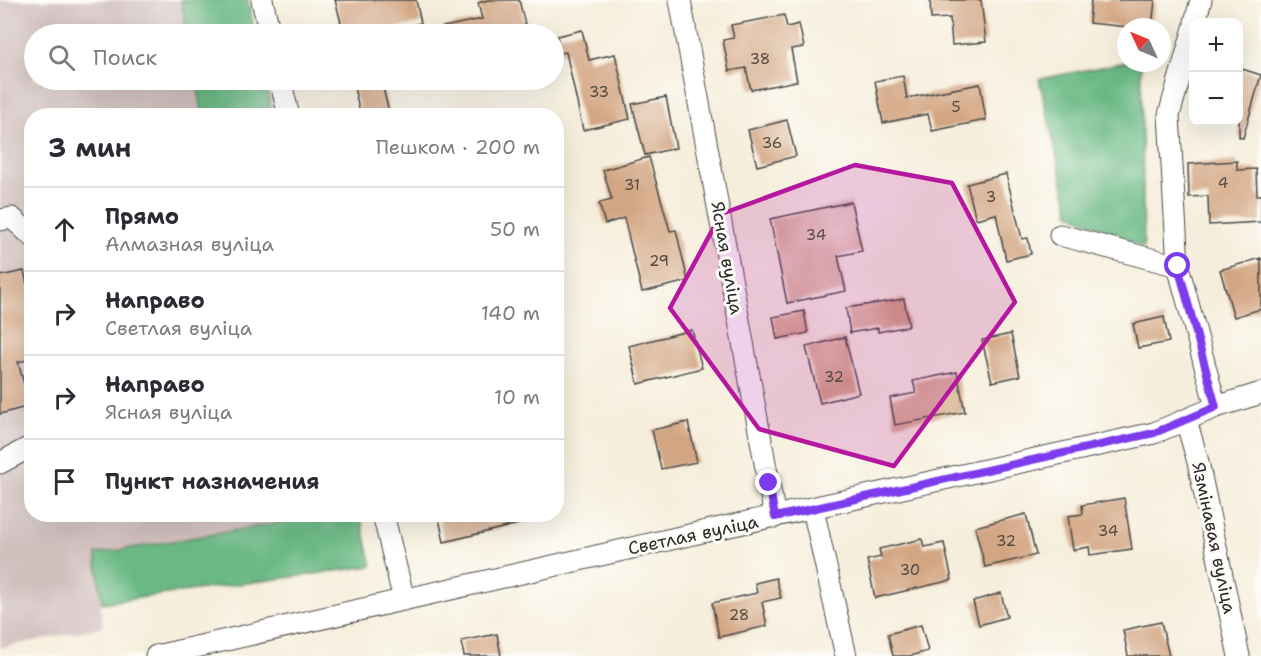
<!DOCTYPE html>
<html lang="ru">
<meta charset="utf-8">
<style>
:root{--surface:#fff;--page:#f7f7f7;--text:#2b2b33;--muted:#7c7c81;--line:#e1e1e2}
body{margin:0;font-family:"Shantell Sans",sans-serif;background:var(--page);color:var(--text)}
.controls{position:absolute;right:18px;top:18px;display:grid;overflow:hidden;border-radius:12px;box-shadow:0 6px 24px #0002}
.controls button{width:54px;height:54px;display:grid;place-items:center;padding:0;border:0;border-bottom:2px solid var(--line);background:var(--surface);color:var(--text);font:30px sans-serif}
.compass{position:absolute;left:1117px;top:18px;width:54px;height:54px;border-radius:50%;background:var(--surface);box-shadow:0 6px 24px #0002;rotate:314deg}
.stop{position:absolute;width:18px;height:18px;margin:-14px;border:4px solid #7c3aed;border-radius:50%;background:#fff}
.stop.end{background:#7c3aed;border-color:#fff;box-shadow:0 2px 6px #0008}
.list{margin:0;padding:0;list-style:none}
h2{display:flex;justify-content:space-between;align-items:center;height:78px;margin:0;padding:0 24px;font-size:26px}
h2 small{font-size:20px;font-weight:400;color:var(--muted)}
.list li{display:grid;grid-template-columns:39px 1fr auto;gap:18px;align-items:center;box-sizing:border-box;height:84px;padding:0 24px;border-top:2px solid var(--line)}
.list b{display:block;font-size:22px;white-space:nowrap}
.list p{margin:0;font-size:20px;white-space:nowrap;color:var(--muted)}
.list em{font-size:20px;font-style:normal;color:var(--muted)}
.icon{flex:none;width:33px;height:33px;fill:none;stroke:currentColor;stroke-width:2;stroke-linecap:round;stroke-linejoin:round}
.map{position:relative;flex:none;width:1261px;height:656px;overflow:hidden}
.search{position:absolute;background:var(--surface);box-shadow:0 6px 24px #0002;left:24px;top:24px;width:540px;height:66px;display:flex;align-items:center;gap:15px;box-sizing:border-box;padding:0 21px;border-radius:33px;color:var(--muted);font-size:22px}
.panel{position:absolute;background:var(--surface);box-shadow:0 6px 24px #0002;left:24px;top:108px;width:540px;height:414px;border-radius:24px}
.map>svg:first-child{display:block}
</style>
<div class="map">
<svg width="1261" height="656" viewBox="0 0 1261 656">
<rect width="100%" height="100%" fill="#fdfcf7"/>
<filter id="ink" filterUnits="userSpaceOnUse"><feTurbulence type="fractalNoise" baseFrequency=".0167" numOctaves="2"/><feDisplacementMap in="SourceGraphic" scale="12" xChannelSelector="R" yChannelSelector="G"/><feConvolveMatrix kernelMatrix="1 2 1 2 8 2 1 2 1" color-interpolation-filters="sRGB"/></filter>
<filter id="wash" filterUnits="userSpaceOnUse"><feTurbulence type="fractalNoise" baseFrequency=".008" numOctaves="4" result="noise"/><feDisplacementMap in="SourceGraphic" scale="24" xChannelSelector="R" yChannelSelector="G"/><feGaussianBlur stdDeviation="1.35" result="paint"/><feColorMatrix in="noise" values="0 0 0 0 0 0 0 0 0 0 0 0 0 0 0 0 0 1.4 0 .05"/><feComposite in="paint" operator="in"/></filter>
<g filter="url(#wash)">
<rect width="100%" height="100%" fill="#f6eedc"/>
<path fill="#d1bfbe" d="M 0,0 L 181,0 L 188,34 L 34,34 L 34,80 L 196,80 L 203,115 L 32,116 L 32,514 L 277,514 L 279,523 L 96,554 L 103,627 L 0,648 Z"/>
<path fill="#6bb984" stroke="#4b7258" stroke-width="1.5" d="M 181,0 L 248,0 L 255,34 L 188,34 Z
M 1126,62 L 1141,63 L 1144,248 L 1070,214 L 1039,79 Z
M 196,80 L 265,80 L 273,115 L 203,115 Z
M 360,514 L 372,566 L 102,603 L 96,554 L 279,523 L 277,515 Z"/>
<g id="blocks">
<path fill="#d3a683" d="M 335,0 L 416,0 L 421,23 L 382,31 L 383,34 L 344,34 Z
M 488,0 L 519,0 L 526,28 L 501,34 L 444,34 L 443,27 L 482,19 L 478,3 Z
M 930,0 L 981,0 L 986,42 L 952,45 L 950,18 L 931,19 Z
M 1091,0 L 1155,0 L 1152,27 L 1129,27 L 1089,23 Z
M 784,15 L 787,27 L 799,24 L 804,47 L 791,49 L 797,81 L 751,90 L 746,68 L 729,71 L 723,40 L 734,38 L 731,25 Z
M 582,30 L 589,60 L 615,54 L 630,119 L 583,130 L 566,52 L 560,53 L 557,36 Z
M 1239,68 L 1261,75 L 1243,138 L 1239,137 Z
M 903,76 L 907,98 L 980,84 L 986,120 L 932,131 L 928,114 L 883,123 L 875,81 Z
M 352,80 L 381,80 L 390,116 L 361,116 Z
M 666,97 L 676,148 L 645,155 L 632,104 Z
M 787,120 L 796,156 L 757,166 L 748,130 Z
M 649,157 L 670,231 L 676,230 L 688,281 L 642,292 L 624,218 L 605,224 L 599,203 L 612,200 L 603,170 Z
M 1237,161 L 1237,170 L 1256,169 L 1257,195 L 1261,195 L 1261,222 L 1209,225 L 1208,196 L 1189,197 L 1188,164 Z
M 1006,174 L 1022,239 L 1028,238 L 1031,254 L 1006,260 L 996,214 L 976,219 L 967,184 Z
M 851,202 L 862,251 L 838,256 L 846,291 L 787,303 L 770,219 Z
M 1261,258 L 1261,309 L 1234,317 L 1220,270 Z
M 24,271 L 32,306 L 32,359 L 18,362 L 30,406 L 0,414 L 0,276 Z
M 904,299 L 909,326 L 878,332 L 878,328 L 850,333 L 846,308 Z
M 804,311 L 808,333 L 777,339 L 773,317 Z
M 1164,317 L 1169,342 L 1138,348 L 1133,324 Z
M 692,330 L 702,368 L 638,384 L 629,346 Z
M 1011,334 L 1020,376 L 992,382 L 982,340 Z
M 845,337 L 859,393 L 820,403 L 806,347 Z
M 957,372 L 965,412 L 895,425 L 890,398 L 916,393 L 913,381 Z
M 688,422 L 697,462 L 661,469 L 652,430 Z
M 1124,498 L 1132,549 L 1090,555 L 1089,547 L 1073,550 L 1068,516 L 1083,514 L 1082,505 Z
M 438,514 L 530,514 L 531,521 L 444,542 Z
M 1026,514 L 1036,555 L 985,567 L 975,527 Z
M 922,539 L 924,547 L 944,543 L 952,580 L 875,598 L 867,560 L 881,557 L 879,549 Z
M 776,578 L 781,598 L 762,602 L 767,626 L 719,637 L 712,603 L 757,593 L 755,583 Z
M 1001,593 L 1007,617 L 979,625 L 973,601 Z
M 1161,622 L 1169,656 L 1128,656 L 1123,630 Z
M 921,625 L 928,651 L 910,656 L 893,656 L 888,634 Z
M 497,634 L 501,656 L 464,656 L 461,641 Z"/>
</g>
</g>
<g filter="url(#ink)">
<use href="#blocks" fill-opacity="0" stroke="#494846" stroke-width="1.5"/>
<g fill="none" stroke-linecap="round" stroke-linejoin="round">
<defs>
<path id="minor" d="M 262,0 L 270,34
M 680,0 L 775,517
M 1195,22 L 1201,0
M 1194,28 L 1169,115 L 1178,266 L 1216,407
M 280,80 L 289,116
M 0,220 L 12,218 L 32,236
M 1060,235 L 1178,266
M 1186,420 L 1198,462 L 1239,656
M 0,463 L 32,446
M 813,509 L 846,656
M 383,514 L 404,600
M 156,656 L 711,530 L 1154,433 L 1216,407 L 1261,393"/>
</defs>
<use href="#minor" stroke="#494846" stroke-width="23"/>
<use href="#minor" stroke="#fff" stroke-width="21"/>
</g>
</g>
<g fill="none" stroke-linecap="round" stroke-linejoin="round" filter="url(#ink)">
<path stroke="#7c3aed" stroke-width="8" d="M 769,483 L 775,517 L 1154,433 L 1216,407 L 1178,266"/>
</g>
<path fill="#b5179e" fill-opacity="0.2" stroke="#b5179e" stroke-width="4.5" stroke-linejoin="round" d="M 855,165 L 952,183 L 1015,302 L 894,466 L 759,429 L 670,308 L 721,214 Z"/>
<g text-anchor="middle" dominant-baseline="central" stroke-width="6" stroke-linejoin="round" paint-order="stroke">
<g font-size="15" fill="#554a41">
<text x="760" y="59">38</text>
<text x="599" y="92">33</text>
<text x="956" y="107">5</text>
<text x="772" y="143">36</text>
<text x="1223" y="183">4</text>
<text x="632" y="185">31</text>
<text x="991" y="197">3</text>
<text x="816" y="235">34</text>
<text x="659" y="261">29</text>
<text x="834" y="377">32</text>
<text x="1108" y="531">34</text>
<text x="1006" y="541">32</text>
<text x="910" y="570">30</text>
<text x="739" y="615">28</text>
</g>
<g font-size="18" fill="#2b2b2b" stroke="#fdfcf7">
<text transform="translate(727 258) rotate(80)">Ясная вуліца</text>
<text transform="translate(693 535) rotate(-12)">Светлая вуліца</text>
<text transform="translate(1214 538) rotate(78)">Язмінавая вуліца</text>
</g>
</g>
</svg>
<div class="controls">
<button>+</button>
<button>−</button>
</div>
<svg class="compass" viewBox="-18 -18 36 36"><path d="M0-13l5 13h-10z" fill="#e53935"/><path d="M0 13l5-13h-10z" fill="#7c7c81"/></svg>
<div class="stop" style="left:1178px;top:266px"></div>
<div class="stop end" style="left:769px;top:483px"></div>
<div class="search"><svg class="icon" aria-label="search" viewBox="0 0 24 24"><circle cx="10" cy="10" r="6"/><path d="M15 15l6 6"/></svg>Поиск</div>
<section class="panel">
<h2>3 мин<small>Пешком · 200 m</small></h2>
<ul class="list">
<li><svg class="icon" aria-label="ahead" viewBox="0 0 24 24"><path d="M12 20V5M6 11l6-6 6 6"/></svg><div><b>Прямо</b><p>Алмазная вуліца</p></div><em>50 m</em></li>
<li><svg class="icon" aria-label="right" viewBox="0 0 24 24"><path d="M7 20v-9h11M14 6l5 5-5 5"/></svg><div><b>Направо</b><p>Светлая вуліца</p></div><em>140 m</em></li>
<li><svg class="icon" aria-label="right" viewBox="0 0 24 24"><path d="M7 20v-9h11M14 6l5 5-5 5"/></svg><div><b>Направо</b><p>Ясная вуліца</p></div><em>10 m</em></li>
<li><svg class="icon" aria-label="arrive" viewBox="0 0 24 24"><path d="M6 21V4h12l-3 4 3 4H6"/></svg><div><b>Пункт назначения</b></div></li>
</ul>
</section>
</div>
